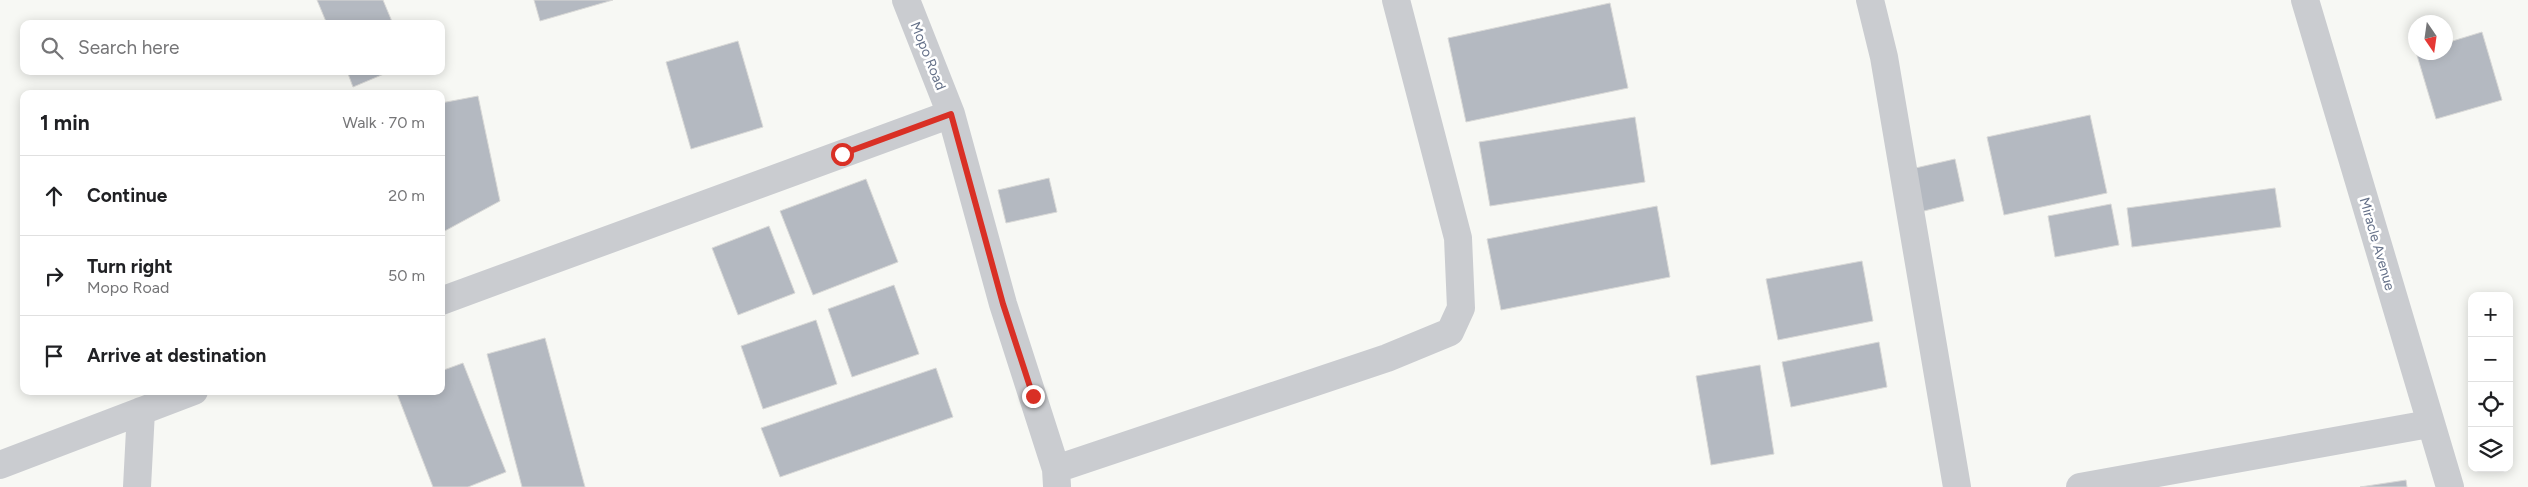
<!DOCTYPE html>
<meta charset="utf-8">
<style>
:root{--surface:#fff;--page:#f2f2f2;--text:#202124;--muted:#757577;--line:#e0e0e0}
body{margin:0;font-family:Figtree,sans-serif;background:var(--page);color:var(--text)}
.controls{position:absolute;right:15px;bottom:15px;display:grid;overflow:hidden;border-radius:10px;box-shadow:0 2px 12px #0003}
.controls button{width:45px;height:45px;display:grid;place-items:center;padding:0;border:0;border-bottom:1px solid var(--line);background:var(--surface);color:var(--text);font:25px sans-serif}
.compass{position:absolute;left:2408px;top:15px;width:45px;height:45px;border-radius:50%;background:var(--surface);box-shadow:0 2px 12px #0003;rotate:167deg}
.stop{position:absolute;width:15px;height:15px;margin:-11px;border:4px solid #d93025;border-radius:50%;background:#fff}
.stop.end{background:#d93025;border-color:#fff;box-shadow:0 1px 5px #0008}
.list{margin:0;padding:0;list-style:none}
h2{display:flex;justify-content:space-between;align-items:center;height:65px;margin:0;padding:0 20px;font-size:21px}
h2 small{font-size:16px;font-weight:400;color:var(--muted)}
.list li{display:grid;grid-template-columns:32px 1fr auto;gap:15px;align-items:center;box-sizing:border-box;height:80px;padding:0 20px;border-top:1px solid var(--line)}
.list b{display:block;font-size:19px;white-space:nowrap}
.list p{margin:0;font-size:16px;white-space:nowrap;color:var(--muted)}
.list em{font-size:16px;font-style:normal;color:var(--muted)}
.icon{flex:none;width:28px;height:28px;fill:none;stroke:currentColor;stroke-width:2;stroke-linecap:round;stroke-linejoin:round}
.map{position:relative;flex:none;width:2528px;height:487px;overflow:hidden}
.search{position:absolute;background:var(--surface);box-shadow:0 2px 12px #0003;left:20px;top:20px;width:425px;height:55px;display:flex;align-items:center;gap:12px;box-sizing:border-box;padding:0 18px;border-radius:10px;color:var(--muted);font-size:19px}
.panel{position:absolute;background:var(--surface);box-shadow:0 2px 12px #0003;left:20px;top:90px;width:425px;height:305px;border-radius:10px}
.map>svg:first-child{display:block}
</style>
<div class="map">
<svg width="2528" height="487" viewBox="0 0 2528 487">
<rect width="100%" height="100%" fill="#f7f8f4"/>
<path fill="#b4b9c1" stroke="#d9d9d7" d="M 317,0 L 383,0 L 393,24 L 327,24 Z
M 534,0 L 613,0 L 540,21 Z
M 1610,3 L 1628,88 L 1466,122 L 1448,38 Z
M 2482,32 L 2502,100 L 2436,119 L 2416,52 L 2446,52 L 2446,43 Z
M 738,41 L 763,127 L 691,149 L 666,62 Z
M 347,71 L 391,71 L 353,87 Z
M 478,96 L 500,201 L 441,233 L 441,103 Z
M 2090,115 L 2107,193 L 2004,215 L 1987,137 Z
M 1635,117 L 1645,182 L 1490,206 L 1479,142 Z
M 1955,159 L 1964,201 L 1920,212 L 1911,169 Z
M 1049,178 L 1057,212 L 1006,223 L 998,190 Z
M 866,179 L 898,262 L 813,295 L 780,211 Z
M 2275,188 L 2281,227 L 2132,247 L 2127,208 Z
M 2111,204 L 2119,245 L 2055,257 L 2048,216 Z
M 1657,206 L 1670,277 L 1501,310 L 1487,239 Z
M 769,226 L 795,293 L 738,315 L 712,248 Z
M 1862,261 L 1873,321 L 1778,340 L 1766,279 Z
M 894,285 L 919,354 L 852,377 L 828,309 Z
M 816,320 L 837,384 L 763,409 L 741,346 Z
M 545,338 L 585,487 L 522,487 L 487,354 Z
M 1879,342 L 1887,387 L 1791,407 L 1782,362 Z
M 463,363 L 506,472 L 468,487 L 433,487 L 396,391 L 441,391 L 441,371 Z
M 1760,365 L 1774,454 L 1711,465 L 1696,376 Z
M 936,368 L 953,417 L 780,477 L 761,428 Z
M 2406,480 L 2407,487 L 2360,487 Z"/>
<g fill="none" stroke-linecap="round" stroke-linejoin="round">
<path stroke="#caccd0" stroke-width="28" d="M 906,0 L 951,114 L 1003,304 L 1056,469 L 1057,486
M 1870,0 L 1884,57 L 1957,487
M 2305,0 L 2450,487
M 441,301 L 951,114
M 0,465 L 194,391
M 1056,469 L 1387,358 L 1450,332 L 1461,308 L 1458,238 L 1396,0
M 137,487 L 141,411
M 2080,487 L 2429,424"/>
</g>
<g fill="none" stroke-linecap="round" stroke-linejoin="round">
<path stroke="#d93025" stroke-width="6" d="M 842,154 L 951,114 L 1003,304 L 1033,396"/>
</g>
<g text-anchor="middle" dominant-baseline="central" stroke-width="5" stroke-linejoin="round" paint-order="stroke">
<g font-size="14" fill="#647088" stroke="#fff">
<text transform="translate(928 56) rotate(68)">Mopo Road</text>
<text transform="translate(2377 244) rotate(74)">Miracle Avenue</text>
</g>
</g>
</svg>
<div class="controls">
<button>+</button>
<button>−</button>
<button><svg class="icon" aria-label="locate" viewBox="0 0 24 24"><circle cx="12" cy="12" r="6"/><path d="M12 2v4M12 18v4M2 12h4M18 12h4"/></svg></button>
<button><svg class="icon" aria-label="layers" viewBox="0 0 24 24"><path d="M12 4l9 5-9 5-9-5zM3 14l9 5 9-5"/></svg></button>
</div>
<svg class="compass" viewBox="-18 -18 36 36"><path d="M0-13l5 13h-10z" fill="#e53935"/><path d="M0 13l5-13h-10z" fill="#757577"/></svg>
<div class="stop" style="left:842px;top:154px"></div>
<div class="stop end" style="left:1033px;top:396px"></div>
<div class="search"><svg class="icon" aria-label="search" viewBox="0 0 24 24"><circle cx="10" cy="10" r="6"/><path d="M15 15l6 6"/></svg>Search here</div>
<section class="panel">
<h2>1 min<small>Walk · 70 m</small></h2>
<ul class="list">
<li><svg class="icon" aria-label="ahead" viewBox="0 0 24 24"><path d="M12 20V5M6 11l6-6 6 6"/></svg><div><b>Continue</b></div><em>20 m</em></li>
<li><svg class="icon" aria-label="right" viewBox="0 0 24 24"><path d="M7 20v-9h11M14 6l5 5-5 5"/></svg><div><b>Turn right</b><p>Mopo Road</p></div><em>50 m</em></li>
<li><svg class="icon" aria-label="arrive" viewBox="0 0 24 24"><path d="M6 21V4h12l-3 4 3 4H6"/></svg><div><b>Arrive at destination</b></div></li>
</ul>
</section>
</div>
